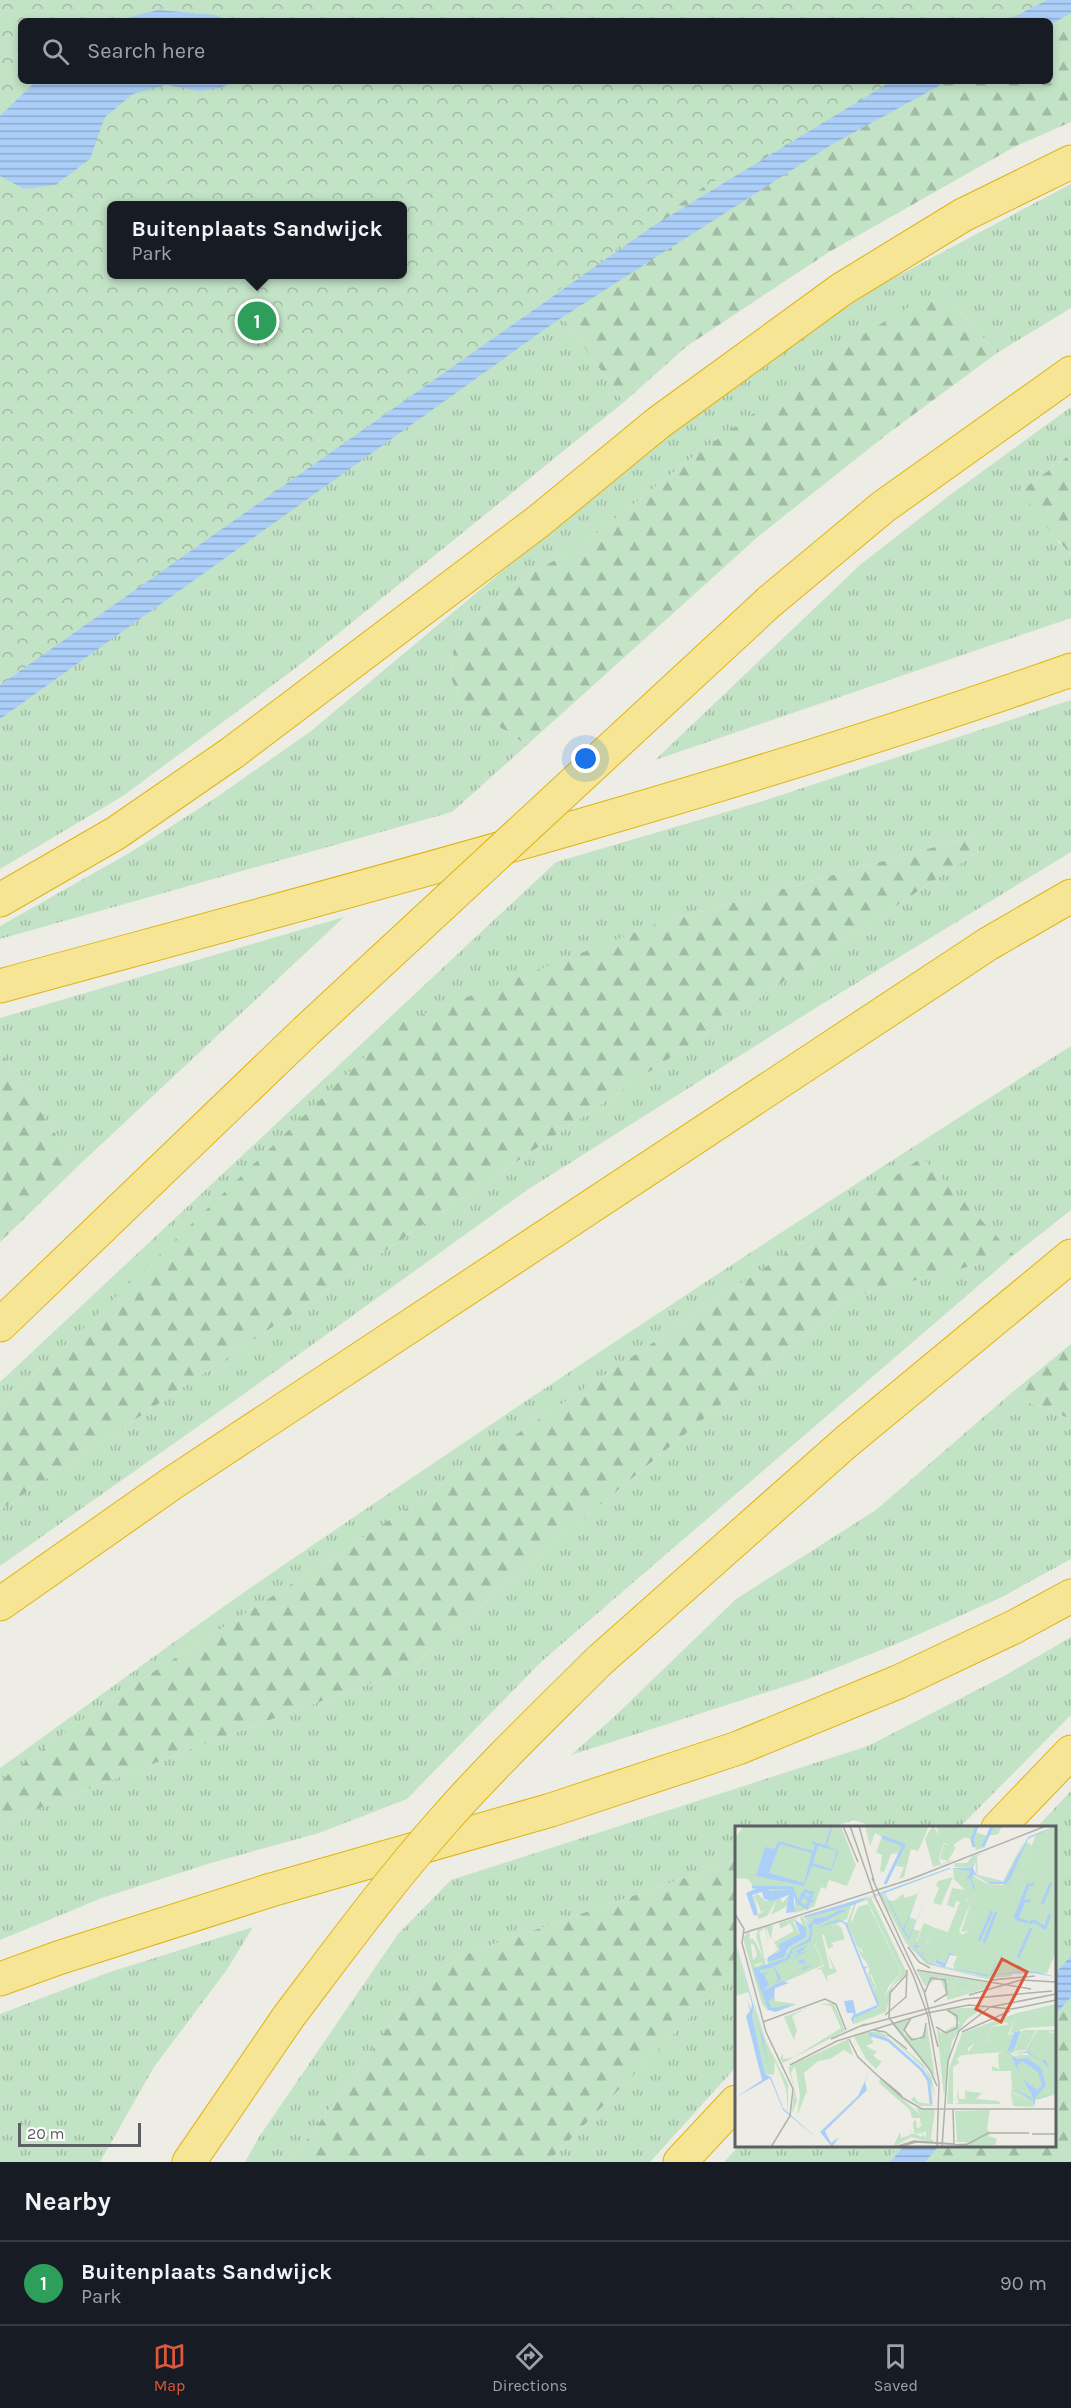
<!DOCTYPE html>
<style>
:root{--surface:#171b24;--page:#20242c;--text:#f1f3f6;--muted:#9ea1a6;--line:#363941;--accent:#db583d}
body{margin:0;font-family:Karla,sans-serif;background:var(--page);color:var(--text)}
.scale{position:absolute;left:18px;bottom:15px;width:123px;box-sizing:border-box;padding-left:6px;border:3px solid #5d5f64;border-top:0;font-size:16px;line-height:21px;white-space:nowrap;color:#5d5f64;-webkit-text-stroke:4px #fff;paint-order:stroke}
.you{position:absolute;left:586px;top:759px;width:21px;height:21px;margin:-15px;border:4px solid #fff;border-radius:50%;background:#1a73e8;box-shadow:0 0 0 9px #1a73e833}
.badge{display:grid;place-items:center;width:39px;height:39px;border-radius:50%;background:var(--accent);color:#fff;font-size:20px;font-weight:700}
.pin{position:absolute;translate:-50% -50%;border:3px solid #fff;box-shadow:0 2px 6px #0006}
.popup{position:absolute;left:107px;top:201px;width:300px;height:78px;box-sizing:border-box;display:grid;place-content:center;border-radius:9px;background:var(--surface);filter:drop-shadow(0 2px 4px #0005);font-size:20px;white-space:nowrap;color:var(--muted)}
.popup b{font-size:22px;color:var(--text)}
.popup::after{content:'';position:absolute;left:50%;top:100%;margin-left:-12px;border:12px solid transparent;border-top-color:var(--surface)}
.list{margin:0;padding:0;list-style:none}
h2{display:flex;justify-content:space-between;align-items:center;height:78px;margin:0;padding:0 24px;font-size:26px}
h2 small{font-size:20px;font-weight:400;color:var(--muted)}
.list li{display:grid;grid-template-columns:39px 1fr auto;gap:18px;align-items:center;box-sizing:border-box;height:84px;padding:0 24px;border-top:2px solid var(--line)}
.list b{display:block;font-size:22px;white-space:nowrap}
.list p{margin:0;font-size:20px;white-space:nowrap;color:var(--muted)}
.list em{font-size:20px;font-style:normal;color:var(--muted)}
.icon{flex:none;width:33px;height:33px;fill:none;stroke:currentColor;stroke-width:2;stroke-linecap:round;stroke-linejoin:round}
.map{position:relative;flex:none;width:1071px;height:2162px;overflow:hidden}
.search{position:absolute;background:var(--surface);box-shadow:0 3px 9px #0003;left:18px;right:18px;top:18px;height:66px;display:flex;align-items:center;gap:15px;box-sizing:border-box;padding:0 21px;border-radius:9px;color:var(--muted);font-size:22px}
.sheet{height:162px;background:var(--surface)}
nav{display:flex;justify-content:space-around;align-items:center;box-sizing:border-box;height:84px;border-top:2px solid var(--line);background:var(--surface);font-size:16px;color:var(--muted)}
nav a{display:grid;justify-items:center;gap:3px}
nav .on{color:var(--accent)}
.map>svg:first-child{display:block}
</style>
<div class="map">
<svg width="1071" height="2162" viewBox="0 0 1071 2162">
<defs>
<pattern id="grass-tufts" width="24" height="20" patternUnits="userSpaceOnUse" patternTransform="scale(1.5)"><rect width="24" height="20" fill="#c3e3c6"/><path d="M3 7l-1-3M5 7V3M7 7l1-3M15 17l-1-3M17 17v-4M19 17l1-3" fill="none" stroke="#a2bba4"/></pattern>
<pattern id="forest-firs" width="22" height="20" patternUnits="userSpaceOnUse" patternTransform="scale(1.5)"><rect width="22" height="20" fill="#c3e3c6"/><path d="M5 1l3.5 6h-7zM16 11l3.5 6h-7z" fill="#a2bba4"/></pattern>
<pattern id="park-crowns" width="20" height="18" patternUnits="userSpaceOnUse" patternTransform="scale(1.5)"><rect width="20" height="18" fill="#c3e3c6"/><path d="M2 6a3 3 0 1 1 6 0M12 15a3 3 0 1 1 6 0" fill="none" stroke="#a2bba4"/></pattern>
<pattern id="water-rules" width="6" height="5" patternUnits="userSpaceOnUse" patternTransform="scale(1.5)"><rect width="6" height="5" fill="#abcff8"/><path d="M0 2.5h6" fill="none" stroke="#8eabcc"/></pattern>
</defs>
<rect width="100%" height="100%" fill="#eeede5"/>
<path fill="url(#grass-tufts)" d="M 235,81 L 403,206 L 112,206 L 112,274 L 259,339 L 621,214 L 624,267 L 558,311 L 624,402 L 297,667 L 123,796 L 0,869 L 0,176 Z
M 1071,184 L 1071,308 L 997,353 L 951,301 L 694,456 L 579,547 L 524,577 L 469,621 L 454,645 L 452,680 L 463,703 L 527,745 L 452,812 L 0,939 L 0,926 L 131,852 L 217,797 L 311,731 L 573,512 L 724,390 L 806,334 L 884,283 Z
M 1071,407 L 1071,454 L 1022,490 L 1059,543 L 1071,554 L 1071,618 L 655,760 L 861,564 L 950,495 Z
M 1071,700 L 1071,852 L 814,1009 L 527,1190 L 237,1399 L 0,1566 L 0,1510 C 327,1292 650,1069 977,852 L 981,842 L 971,837 L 659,923 L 72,1339 L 0,1405 L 0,1382 L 556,862 L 757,803 Z
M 344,917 L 77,1167 L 0,1050 L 0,1018 Z
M 1071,1046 L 1071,1210 L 1014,1255 L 542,1661 L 407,1799 L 319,1833 L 211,1863 L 102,1898 L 0,1940 L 0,1826 L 40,1808 L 201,1745 L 409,1669 L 595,1509 L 850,1297 L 1013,1255 L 921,1158 L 819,1231 L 337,1555 L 106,1702 L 0,1781 L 0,1768 C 95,1700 189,1630 285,1564 C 544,1387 806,1214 1071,1046 Z
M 1009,1395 L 1071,1419 L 1071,1559 L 1002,1597 L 906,1640 L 808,1679 L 571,1755 L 615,1716 L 736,1599 L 876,1510 Z
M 1071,1637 L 1071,1715 L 960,1827 L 870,1827 L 871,1826 L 854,1820 L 832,1827 L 736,1828 L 736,1860 L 471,1952 L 434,1972 L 408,2000 L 291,2162 L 245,2162 L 259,2137 L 398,1934 L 451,1880 L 868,1746 L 1004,1676 Z
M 1071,1791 L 1071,1956 L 1055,1974 L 1054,1828 L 1036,1828 Z
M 253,1927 L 226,1971 L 154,2067 L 100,2162 L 0,2162 L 0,2014 L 110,1972 Z
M 736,1970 L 736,2067 L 650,2162 L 548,2162 Z
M 739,2146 L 899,2146 L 885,2162 L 724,2162 Z"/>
<path fill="url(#forest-firs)" d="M 1071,0 L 1071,122 L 1016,146 L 829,252 L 687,346 L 624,402 L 558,311 L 624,267 L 621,215 L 282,433 L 403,274 L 613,81 L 1050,81 L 1050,21 L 609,21 Z
M 922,299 L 951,301 L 997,353 L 890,432 L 760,535 L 527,745 L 463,703 L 452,680 L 454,645 L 469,621 L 524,577 L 579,547 L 694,456 L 864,334 Z
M 1071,454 L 1071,554 C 1052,535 1034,514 1022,490 Z
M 971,837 L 981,842 L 977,852 C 650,1069 327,1292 0,1510 L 0,1405 L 72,1339 L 400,1023 L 659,923 Z
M 0,1050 L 77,1167 L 0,1242 Z
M 922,1157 L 1014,1255 L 850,1297 L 595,1509 L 409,1669 L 201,1745 L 40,1808 L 0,1826 L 0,1781 L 106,1702 L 337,1555 L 819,1231 Z
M 1071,1344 L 1071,1419 L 1009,1395 Z
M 736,1860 L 736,1970 L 548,2162 L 291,2162 L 408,2000 L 434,1972 L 471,1952 Z
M 1071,1956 L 1071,2162 L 885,2162 L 899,2146 L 1054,2146 L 1055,1974 Z"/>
<path fill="url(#park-crowns)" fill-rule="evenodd" d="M 0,0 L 1069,0 L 1028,21 L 21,21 L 21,81 L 910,81 L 705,186 L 325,456 L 234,530 L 0,698 ZM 112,206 L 403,206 L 403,274 L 112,274 Z"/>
<path fill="url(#water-rules)" d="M 1047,0 L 1071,0 L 1071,13 L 1050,25 L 1050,21 L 1006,21 Z
M 158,10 L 215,15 L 231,21 L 114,21 Z
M 36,81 L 235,81 L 221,88 L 200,91 L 166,85 L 133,94 L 105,117 L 90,159 L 55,185 L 24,189 L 0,176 L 0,116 Z
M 892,81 L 948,81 L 831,145 L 555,322 L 0,719 L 0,685 L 653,226 Z
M 1071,1956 L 1071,1997 L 1055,2015 L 1055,1973 Z
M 904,2146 L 939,2146 L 925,2162 L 890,2162 Z"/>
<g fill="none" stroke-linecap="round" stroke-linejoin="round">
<defs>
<path id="motorway" d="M 769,602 L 883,507 L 1071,373
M 0,900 L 116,833 L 232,753 L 540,520 L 658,423 L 842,289 L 963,215 L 1071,162
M 0,986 C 359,888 720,794 1071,670
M 0,1325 L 306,1031
M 0,1604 L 171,1484 L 988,944 L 1071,896
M 599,1661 L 846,1442 L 1071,1256
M 998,1828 L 1071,1752
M 0,1979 L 58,1958 L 271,1890 L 551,1810 L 738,1748 L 898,1682 L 1014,1627 L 1071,1596
M 189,2162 L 289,2016
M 680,2162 L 736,2102"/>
</defs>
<use href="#motorway" stroke="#e1b312" stroke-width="35"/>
<use href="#motorway" stroke="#f5e595" stroke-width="33"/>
<defs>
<path id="motorway-bridge" d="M 306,1031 L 769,602
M 289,2016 C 339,1950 389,1882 444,1820 C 493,1764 547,1713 599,1661"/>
</defs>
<use href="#motorway-bridge" stroke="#e1b312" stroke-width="35" stroke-linecap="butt"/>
<use href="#motorway-bridge" stroke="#f5e595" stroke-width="33"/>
</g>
<g transform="translate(735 1826)">
<rect width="321" height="321" fill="#eeede5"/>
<path d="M 130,0 L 194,0 L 183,25 L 176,23 L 169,51 L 164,53 L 169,41 L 161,40 L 165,29 L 162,27 L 156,28 L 149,46 L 145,45 L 147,29 L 141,26 L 147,11 L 140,7 L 135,20 ZM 202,0 L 228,0 L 227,5 L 229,0 L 243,0 L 240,6 L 253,10 L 257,0 L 267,0 L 263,8 L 253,10 L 248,22 L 241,24 L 237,14 L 230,11 L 218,19 L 221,21 L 213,35 L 219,34 L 201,41 L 213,35 L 205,33 L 209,18 L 215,20 L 205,14 ZM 290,13 L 282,32 L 291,16 L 297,19 L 280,59 L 277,150 L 252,153 L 191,138 L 171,117 L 145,69 L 136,72 L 139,78 L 134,76 L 167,146 L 148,173 L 166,145 L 132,74 L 121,78 L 116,93 L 117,97 L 124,86 L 138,124 L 127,124 L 122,120 L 131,132 L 138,146 L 135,149 L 141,162 L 149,160 L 139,164 L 133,149 L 135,141 L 126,130 L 112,97 L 120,76 L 148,67 L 152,74 L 159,75 L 168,68 L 170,72 L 182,68 L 185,63 L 174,91 L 181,94 L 178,103 L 185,105 L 189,97 L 181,116 L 175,114 L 186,131 L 198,101 L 213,106 L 225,76 L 221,75 L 219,82 L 212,79 L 217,62 L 230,64 L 219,53 L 218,42 L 234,43 L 241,52 L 253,58 L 268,59 L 276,52 L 282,33 L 273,54 L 265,57 L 253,56 L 242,50 L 240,35 L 236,42 L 219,41 L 220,37 L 232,37 L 237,30 L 252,26 L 242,30 L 243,49 L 268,55 ZM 236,57 L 242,63 L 234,89 L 240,88 L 233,105 L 227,109 L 224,105 L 235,78 L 231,74 ZM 215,127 L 223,131 L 242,149 L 199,139 L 201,133 L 210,137 ZM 218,51 L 206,79 L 198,77 L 204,62 L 201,60 L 203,55 ZM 23,68 L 30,75 L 46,72 L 47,77 L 54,69 L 54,79 L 36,89 L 42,74 L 32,90 L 24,93 L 22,89 L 33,83 L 26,86 L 20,70 L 23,87 L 18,70 ZM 114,76 L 68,91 L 75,106 L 73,113 L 57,122 L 52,132 L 34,140 L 31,133 L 53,126 L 54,121 L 71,111 L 65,91 ZM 107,97 L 102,99 L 106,101 L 87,109 L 95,143 L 98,142 L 92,126 L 102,146 L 92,150 L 93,157 L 86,143 L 80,144 L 89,140 L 80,118 L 44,157 L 39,140 L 73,116 L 77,106 ZM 38,99 L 36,113 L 31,101 L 33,119 L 30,102 L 24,106 L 31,140 L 20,141 L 28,137 L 18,134 L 22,130 L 19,119 L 14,116 L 17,112 L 20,115 L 29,134 L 21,110 L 23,104 L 12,104 ZM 216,154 L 246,159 L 219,168 ZM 17,169 L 31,216 L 53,258 L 53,287 L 51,263 L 40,235 L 39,249 L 30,248 L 17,190 L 19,180 L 34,242 ZM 99,177 L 110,205 L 48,237 L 45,233 L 48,227 L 48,233 L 59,231 L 106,202 L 96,180 L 84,178 ZM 74,181 L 57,190 L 62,204 L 59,214 L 49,191 ZM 250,181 L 232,193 L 217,215 L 209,271 L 202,203 L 206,207 L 225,197 L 212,183 ZM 281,191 L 273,209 L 287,205 L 279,226 L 291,225 L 302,204 L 321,204 L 321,207 L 314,205 L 308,236 L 292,226 L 276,227 L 277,253 L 276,245 L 257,245 L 257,240 L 264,243 L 263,228 L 268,226 L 233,226 L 240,217 L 256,215 L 252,212 L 257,201 L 276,198 ZM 174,193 L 169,208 L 184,214 L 192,200 L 200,251 L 156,197 ZM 131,206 L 144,206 L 155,210 L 188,238 L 197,252 L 200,271 L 191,244 L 156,212 L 150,210 L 189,245 L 194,254 L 197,279 L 201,280 L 185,280 L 176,274 L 179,270 L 183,276 L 195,278 L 192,254 L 179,236 L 150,212 L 139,208 L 136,213 L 139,216 L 131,220 L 142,226 L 138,229 L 143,234 L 147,235 L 141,243 L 131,233 L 119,211 ZM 113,213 L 118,230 L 109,224 L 95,233 L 83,235 L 69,247 L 72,265 L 62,290 L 65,269 L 60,240 L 56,247 L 62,275 L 57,287 L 59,262 L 53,241 ZM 283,229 L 292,229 L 308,239 L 298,281 L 278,280 L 277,268 L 276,280 L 276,259 L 277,267 L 293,274 L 277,266 ZM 223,261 L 224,273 L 230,273 L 230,265 L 247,267 L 241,273 L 264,275 L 265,278 L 219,278 L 224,277 L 222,272 ZM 181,282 L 200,283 L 196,312 L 199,317 L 176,311 L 158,321 L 165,306 L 166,312 L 175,309 L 175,303 L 176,309 L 179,307 L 178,296 L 181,294 L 182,303 L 193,294 L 188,307 L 183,305 L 187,308 L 179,307 L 193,314 L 195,286 L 186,289 ZM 255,284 L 252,303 L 255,306 L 254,310 L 262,313 L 260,319 L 222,321 L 222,318 L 237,316 L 253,306 L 236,316 L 222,316 L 220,285 Z" fill="#c3e3c6" fill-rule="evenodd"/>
<path d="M 236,56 L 242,63 L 234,89 L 240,88 L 233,105 L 226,106 L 235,79 L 231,72 ZM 133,75 L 139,78 L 172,147 L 158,160 L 151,186 L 120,198 L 119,191 L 143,182 L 139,164 L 151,159 L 150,155 L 154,160 L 149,171 L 167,147 ZM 64,91 L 58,95 L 65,109 L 46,117 L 45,125 L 31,133 L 43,124 L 39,116 L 59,105 L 55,97 L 45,103 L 44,97 ZM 189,97 L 198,101 L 186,129 L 175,114 L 182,116 ZM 106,101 L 110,113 L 96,117 L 99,120 L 93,123 L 89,108 ZM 14,105 L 18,134 L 26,133 L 21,116 L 28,136 L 19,139 L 23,142 L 33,185 L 27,178 L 8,112 ZM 182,145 L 254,157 L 255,161 L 213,174 L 205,151 L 190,160 ZM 216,154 L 246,159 L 219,168 ZM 321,178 L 321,183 L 296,186 L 290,202 L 275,208 L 281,191 L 275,199 L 270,196 L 257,201 L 252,212 L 256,215 L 240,217 L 233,222 L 233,226 L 268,226 L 227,229 L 222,233 L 224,237 L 218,241 L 218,278 L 212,278 L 214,243 L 227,207 L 282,187 ZM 145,253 L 186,289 L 195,284 L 193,314 L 186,312 L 188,308 L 191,312 L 191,305 L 188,307 L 193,295 L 186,299 L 185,292 L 177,292 L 175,284 L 144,257 Z" fill="#c3e3c6" fill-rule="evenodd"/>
<path d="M 0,115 L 14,166 L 0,170 Z" fill="#c3e3c6"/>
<path d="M 9,0 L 106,0 L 121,39 L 112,60 L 94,54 L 91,63 L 86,61 L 79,81 L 60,87 L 60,69 L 20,62 L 13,53 L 1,52 L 1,10 ZM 198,0 L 209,16 L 204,33 L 206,38 L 198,41 L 190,12 ZM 321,0 L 321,126 L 312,147 L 245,149 L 221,144 L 218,140 L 249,68 L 272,78 L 302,7 ZM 111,79 L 116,80 L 112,93 L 85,106 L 79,117 L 88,139 L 38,161 L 40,175 L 61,178 L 43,185 L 30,179 L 25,144 L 53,133 L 57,124 L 74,114 L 77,106 L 71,92 Z" fill="#c3e3c6"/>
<path d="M 76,0 L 96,0 L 90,19 L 73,15 ZM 34,2 L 38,8 L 27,15 L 16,50 L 4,50 L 2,32 L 13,3 ZM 133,78 L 166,146 L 154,160 L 142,163 L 127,125 L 133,119 L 123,111 L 117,96 L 123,81 ZM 321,183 L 321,200 L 289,202 L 295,186 ZM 288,204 L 301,204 L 291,224 L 279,225 ZM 303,206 L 321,207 L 321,268 L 302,274 L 277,261 L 275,231 L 293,229 Z" fill="#c3e3c6"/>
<path d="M 96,0 L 97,2 L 92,20 L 104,25 L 96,45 L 77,40 L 69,60 L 21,50 L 30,21 L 39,23 L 44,15 L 78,25 L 80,19 L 75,15 L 90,19 ZM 45,18 L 77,27 L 69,57 L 34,47 ZM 83,20 L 102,25 L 96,43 L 78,37 ZM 321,0 L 293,13 L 276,52 L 271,58 L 255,58 L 238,48 L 236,53 L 240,61 L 239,65 L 235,52 L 231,55 L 236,45 L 217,42 L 150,67 L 168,103 L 182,73 L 169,104 L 174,111 L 190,75 L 174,113 L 179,120 L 183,115 L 181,119 L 186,121 L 180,121 L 186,129 L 192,116 L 187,130 L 194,137 L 209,140 L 200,137 L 206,122 L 202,134 L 210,137 L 219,117 L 215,127 L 221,130 L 215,129 L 210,141 L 255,149 L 266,123 L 256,149 L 279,146 L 294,145 L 307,147 L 321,151 L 292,146 L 250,150 L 194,138 L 186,131 L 168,105 L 149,67 L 136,70 L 214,42 L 236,42 L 240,35 L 238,42 L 242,50 L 253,56 L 269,56 L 293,11 ZM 27,60 L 36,65 L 58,64 L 60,86 L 51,87 L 54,69 L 37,75 L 29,73 L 27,66 L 17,69 L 23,88 L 19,90 L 11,67 ZM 135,70 L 118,79 L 70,92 L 74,99 L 80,92 L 91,91 L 105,84 L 112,84 L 82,99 L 78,97 L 76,115 L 57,124 L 60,130 L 64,128 L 60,125 L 73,119 L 64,128 L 77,123 L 61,131 L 63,135 L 76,130 L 69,133 L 70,138 L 63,136 L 67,142 L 79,138 L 68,144 L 57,126 L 54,133 L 39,140 L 46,152 L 44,155 L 36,158 L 43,154 L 39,141 L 25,144 L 26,148 L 36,145 L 29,149 L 34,158 L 29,165 L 47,155 L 54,157 L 40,162 L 39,172 L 33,175 L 37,182 L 61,178 L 41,186 L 33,184 L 18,143 L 51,132 L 57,122 L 73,113 L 75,106 L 69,90 ZM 59,93 L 71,102 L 71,111 L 54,121 L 49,131 L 33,136 L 33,131 L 45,125 L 44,118 L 65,108 ZM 103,93 L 112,97 L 129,141 L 133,140 L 130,143 L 144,178 L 142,182 L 119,192 L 119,199 L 116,193 L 119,187 L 112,187 L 109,175 L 118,174 L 121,188 L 142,179 L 110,98 L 104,95 L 78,103 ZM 0,113 L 26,206 L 39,233 L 28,211 L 34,244 L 19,181 L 17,190 L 30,248 L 36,251 L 48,282 L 84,314 L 48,284 L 35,252 L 0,272 L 27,254 L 11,190 L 15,185 L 12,173 L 16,184 L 17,178 ZM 298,212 L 293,226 L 307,235 L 310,233 L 314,242 L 315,258 L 314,242 L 308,236 L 292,227 L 277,229 L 282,233 L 292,232 L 306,242 L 311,259 L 300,272 L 321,268 L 300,273 L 300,281 L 298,274 L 296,274 L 278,262 L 299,273 L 288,253 L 302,264 L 307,259 L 303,246 L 287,235 L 282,240 L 285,250 L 276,229 L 292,226 ZM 135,244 L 130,256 L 132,264 L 90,305 L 96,317 L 104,311 L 97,321 L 85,306 L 123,270 Z" fill="#abcff8" fill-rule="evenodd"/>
<path fill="none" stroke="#abcff8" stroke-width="3" d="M 147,11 L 169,19 L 150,58M 239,21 L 237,14 L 242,0M 248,21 L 257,0M 17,61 L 57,62 L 64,79M 67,69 L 70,65 L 77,67 L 75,73M 74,74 L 72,82 L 64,77 L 67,69 L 78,76M 307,78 L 316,57M 280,92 L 293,59 L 299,58M 293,96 L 282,93 L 289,75 L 295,75M 294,97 L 299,95 L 310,102 L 315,88M 244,115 L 257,85M 249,117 L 261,86M 283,132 L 296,102M 134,208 L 153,214 L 187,244 L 194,255 L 196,278M 277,224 L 284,205M 274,225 L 281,206"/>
<path fill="none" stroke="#b0b0ad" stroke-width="1.5" d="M 108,0 L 123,36M 115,0 L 140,71 L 178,149 L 193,190 L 204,257 L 202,321M 124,0 L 139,55M 137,52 L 189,165 L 203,221M 0,88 L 9,103 L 7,117 L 31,206 L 58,263 L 55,290 L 36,321M 9,107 L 176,53 L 311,0M 173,121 L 184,136 L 195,142M 182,144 L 296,163M 172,148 L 155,167 L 154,192 L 195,244 L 202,260M 257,154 L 300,150M 190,166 L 196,152 L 210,154 L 212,168 L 199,176M 234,169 L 286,154 L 321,156M 150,189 L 171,171 L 172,144M 176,192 L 169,204 L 177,214 L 189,211 L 191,197M 28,196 L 90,173 L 101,178 L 111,204M 126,200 L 230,173 L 317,165M 201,201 L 211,207 L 222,202 L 222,190 L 212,184M 138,204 L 150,206 L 172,223M 227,206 L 275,185M 96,213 L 130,198M 114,213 L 123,231 L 142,249M 55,239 L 102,215 L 192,187 L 234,179 L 277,183 L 321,174M 142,249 L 165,268 L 168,272 L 163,268 ZM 168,272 L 187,283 L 321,283M 297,308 L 321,308M 160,321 L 179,315 L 219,318 L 218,283M 164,321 L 181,316 L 231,319 L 253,307 L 294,307M 207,321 L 213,235 L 224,205 L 255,181 L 321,168"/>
<path fill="#db583d" fill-opacity="0.15" stroke="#db583d" stroke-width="3" d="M 267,133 L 292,146 L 266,196 L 241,183 Z"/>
<rect width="321" height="321" fill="none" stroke="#5d5f64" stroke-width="3"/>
</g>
</svg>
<div class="scale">20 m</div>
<div class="you"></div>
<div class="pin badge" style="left:257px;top:321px;background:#2e9e5b">1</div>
<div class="popup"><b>Buitenplaats Sandwijck</b>Park</div>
<div class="search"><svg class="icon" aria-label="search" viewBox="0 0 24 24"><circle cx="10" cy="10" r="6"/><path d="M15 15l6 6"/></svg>Search here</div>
</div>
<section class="sheet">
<h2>Nearby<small></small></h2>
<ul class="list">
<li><span class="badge" style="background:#2e9e5b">1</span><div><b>Buitenplaats Sandwijck</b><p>Park</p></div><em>90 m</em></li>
</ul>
</section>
<nav>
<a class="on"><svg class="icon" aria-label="map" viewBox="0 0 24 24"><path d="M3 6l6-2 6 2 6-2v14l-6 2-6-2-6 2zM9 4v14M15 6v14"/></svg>Map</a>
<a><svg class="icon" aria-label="directions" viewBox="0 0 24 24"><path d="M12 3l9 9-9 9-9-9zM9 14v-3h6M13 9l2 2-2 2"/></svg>Directions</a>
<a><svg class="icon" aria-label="saved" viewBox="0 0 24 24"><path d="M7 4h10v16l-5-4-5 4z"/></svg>Saved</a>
</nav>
